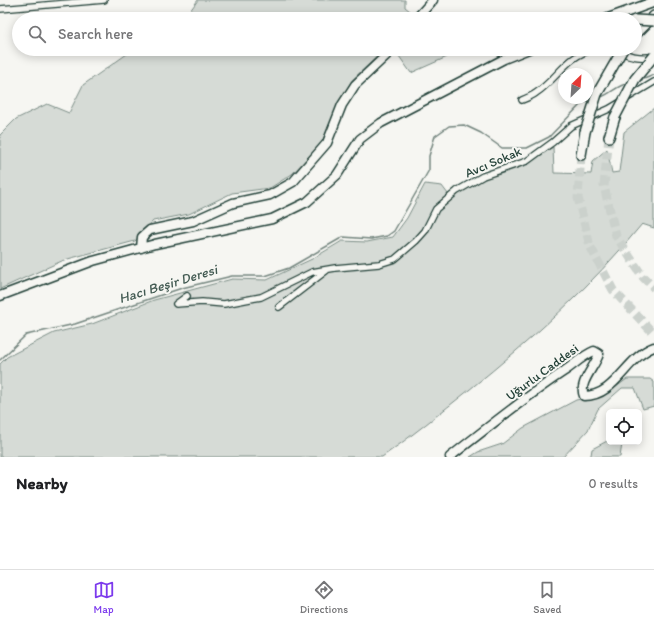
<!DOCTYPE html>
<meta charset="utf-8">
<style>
:root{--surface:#fff;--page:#f2f2f2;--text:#202124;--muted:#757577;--line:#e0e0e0;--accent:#7c3aed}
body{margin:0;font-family:Itim,sans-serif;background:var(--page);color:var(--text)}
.controls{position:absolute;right:12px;bottom:12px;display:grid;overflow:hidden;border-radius:6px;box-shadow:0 2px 10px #0003}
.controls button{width:36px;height:36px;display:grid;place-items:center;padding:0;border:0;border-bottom:1px solid var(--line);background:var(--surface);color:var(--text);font:20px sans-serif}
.compass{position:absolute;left:558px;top:68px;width:36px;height:36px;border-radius:50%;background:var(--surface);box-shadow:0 2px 10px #0003;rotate:25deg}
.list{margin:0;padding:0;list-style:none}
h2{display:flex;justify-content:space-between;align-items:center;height:52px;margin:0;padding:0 16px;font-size:17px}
h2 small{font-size:13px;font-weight:400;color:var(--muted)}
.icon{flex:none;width:22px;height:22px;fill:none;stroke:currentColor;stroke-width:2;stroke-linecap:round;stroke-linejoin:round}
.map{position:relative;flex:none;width:654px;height:457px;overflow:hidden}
.search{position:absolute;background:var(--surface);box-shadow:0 2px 10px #0003;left:12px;right:12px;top:12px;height:44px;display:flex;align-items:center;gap:10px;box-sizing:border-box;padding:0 14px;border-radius:22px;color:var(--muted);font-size:15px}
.sheet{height:112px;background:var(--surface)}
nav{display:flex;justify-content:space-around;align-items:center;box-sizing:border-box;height:56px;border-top:1px solid var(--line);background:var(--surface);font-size:11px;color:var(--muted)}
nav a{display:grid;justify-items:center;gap:2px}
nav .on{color:var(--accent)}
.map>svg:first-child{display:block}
</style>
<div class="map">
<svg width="654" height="457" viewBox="0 0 654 457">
<rect width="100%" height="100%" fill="#f6f6f2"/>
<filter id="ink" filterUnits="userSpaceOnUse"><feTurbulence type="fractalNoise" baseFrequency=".025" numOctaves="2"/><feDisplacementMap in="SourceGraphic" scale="8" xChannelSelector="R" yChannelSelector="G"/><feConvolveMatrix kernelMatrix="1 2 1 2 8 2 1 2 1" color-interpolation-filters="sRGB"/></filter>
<g filter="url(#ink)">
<path fill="#d6dbd6" stroke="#7a8c85" d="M 198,0 L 405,0 L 405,7 L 420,19 L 184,19 Z
M 134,49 L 385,49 L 352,80 L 337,107 L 321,144 L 292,174 L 270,188 L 232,193 L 189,214 L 153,221 L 135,241 L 64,260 L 0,289 L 0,135 L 16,119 L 47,104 L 69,113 L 83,85 Z
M 394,49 L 446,49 L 447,57 L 411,73 Z
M 654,108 L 654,228 L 642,224 C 591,287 531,340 469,390 C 440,413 412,436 382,457 L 0,457 L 0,364 L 7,357 L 54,333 L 92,324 L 154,300 L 232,279 L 267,280 L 312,259 L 342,241 L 367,242 L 393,237 L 407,218 L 425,184 L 442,186 L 448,194 L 454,195 L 485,177 L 529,162 L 553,147 L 554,173 L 591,174 L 593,161 L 607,149 L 612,173 L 619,172 L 624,132 Z
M 627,379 L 650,379 L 654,382 L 654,406 L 643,409 L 635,388 L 622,388 L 598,409 L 588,430 L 563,457 L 470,457 L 478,452 L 502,444 L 523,428 L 576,400 L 608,393 Z
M 609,440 L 609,442 L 618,442 L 622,444 L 620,457 L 589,457 L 591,455 L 592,449 Z"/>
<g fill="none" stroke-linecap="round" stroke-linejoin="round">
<path stroke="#72847d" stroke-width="1.5" d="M 639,81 L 654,75
M 599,98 C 611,94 617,85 629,83
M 0,360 L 26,335 L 75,324 L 182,288 L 232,276 L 265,276 L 289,268 L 343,237 L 371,239 L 387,236 L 394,231 L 429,170 L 429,156 L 435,136 L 449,126 L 464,125 L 481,133 L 502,148 L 527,148 L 549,137 L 582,103 L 592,100"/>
<path stroke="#cbd1cc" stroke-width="9" stroke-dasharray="9 4.5" stroke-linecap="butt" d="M 609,137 L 604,186 L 616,236 L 643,277 L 654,288
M 581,155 L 578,198 L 590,246 L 613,290 L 654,334"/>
<defs>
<path id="street" d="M 0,9 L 104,0
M 611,49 C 626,54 638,60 654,56
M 522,100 C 527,98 532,96 536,93 C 557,79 567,55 594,49
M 187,296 L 176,304 L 202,302 L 224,304 L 261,297 L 312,272 L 335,268 L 379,264 L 395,259 L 416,241 L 425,231 L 436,209 L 457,191 L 483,176 L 527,161 L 553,142 L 571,126 L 609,109 L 654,82
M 279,307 L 327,270"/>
<path id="secondary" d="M 416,19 L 433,0
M 141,248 L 142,237 L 150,230 L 193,221 L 233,203 L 270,195 L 293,182 L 327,143 L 342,105 L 355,85 L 393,49
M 0,296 L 93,261 L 155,244 L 272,219 L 307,202 L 337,175 L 360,139 L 381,123 L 504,59 L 529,49
M 450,457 C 487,428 524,398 563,372 C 574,365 582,356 594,351 L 599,354 C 595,367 578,383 584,396 C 616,396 626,357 654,347"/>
<path id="primary" d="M 607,19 L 654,2
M 635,35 L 654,16
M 609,137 L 615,117
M 581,155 L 585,132"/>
</defs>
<use href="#street" stroke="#1f3d34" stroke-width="8"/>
<use href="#secondary" stroke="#1f3d34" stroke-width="11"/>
<use href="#primary" stroke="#1f3d34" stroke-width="12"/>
<use href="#street" stroke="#f6f6f2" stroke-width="5.5"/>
<use href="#secondary" stroke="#f6f6f2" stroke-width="8"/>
<use href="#primary" stroke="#f6f6f2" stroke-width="9"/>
<defs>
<path id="primary-bridge" d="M 635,20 L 654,21
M 615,117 L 635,79 L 654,56
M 585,132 L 597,94 L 623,49"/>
</defs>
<use href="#primary-bridge" stroke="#1f3d34" stroke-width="12" stroke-linecap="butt"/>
<use href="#primary-bridge" stroke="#f6f6f2" stroke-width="9"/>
</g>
</g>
<g text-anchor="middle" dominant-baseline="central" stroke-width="4" stroke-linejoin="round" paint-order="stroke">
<g font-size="13" fill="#1f3d34" stroke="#f6f6f2">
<text transform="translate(493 162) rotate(-23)">Avcı Sokak</text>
<text transform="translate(542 372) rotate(-36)">Uğurlu Caddesi</text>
</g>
<g font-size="14" font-style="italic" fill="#425a52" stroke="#f6f6f2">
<text transform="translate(168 284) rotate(-17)">Hacı Beşir Deresi</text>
</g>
</g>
</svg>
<div class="controls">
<button><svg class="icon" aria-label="locate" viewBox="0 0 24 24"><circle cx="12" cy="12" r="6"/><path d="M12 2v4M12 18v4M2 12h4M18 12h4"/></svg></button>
</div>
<svg class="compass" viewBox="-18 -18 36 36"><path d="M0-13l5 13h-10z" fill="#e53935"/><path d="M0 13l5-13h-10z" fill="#757577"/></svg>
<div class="search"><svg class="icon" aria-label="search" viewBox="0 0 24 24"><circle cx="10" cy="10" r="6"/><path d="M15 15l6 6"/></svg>Search here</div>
</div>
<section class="sheet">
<h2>Nearby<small>0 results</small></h2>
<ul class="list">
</ul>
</section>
<nav>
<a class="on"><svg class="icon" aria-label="map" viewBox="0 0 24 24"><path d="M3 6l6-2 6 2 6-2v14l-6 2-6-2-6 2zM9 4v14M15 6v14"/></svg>Map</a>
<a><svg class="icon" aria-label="directions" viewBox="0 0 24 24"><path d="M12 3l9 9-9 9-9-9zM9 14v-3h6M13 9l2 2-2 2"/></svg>Directions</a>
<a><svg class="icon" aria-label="saved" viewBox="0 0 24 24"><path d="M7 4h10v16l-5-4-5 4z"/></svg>Saved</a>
</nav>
